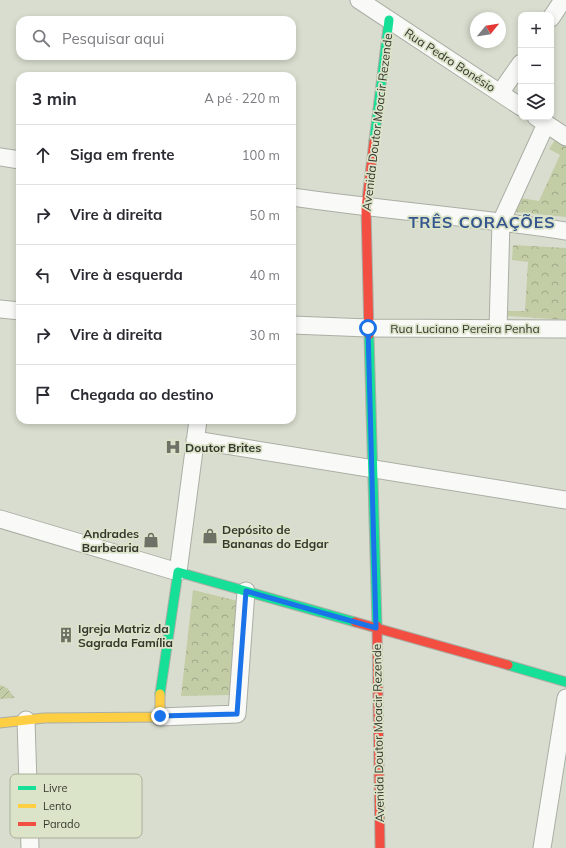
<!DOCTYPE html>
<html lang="pt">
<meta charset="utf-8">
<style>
:root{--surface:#fff;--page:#f2f2f3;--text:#2b2b33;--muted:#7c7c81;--line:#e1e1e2}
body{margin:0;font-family:Mulish,sans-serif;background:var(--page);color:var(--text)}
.controls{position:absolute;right:12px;top:12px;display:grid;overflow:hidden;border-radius:8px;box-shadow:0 2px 6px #0003}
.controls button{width:36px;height:36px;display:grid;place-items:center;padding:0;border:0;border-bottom:1px solid var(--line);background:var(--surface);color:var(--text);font:20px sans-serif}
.compass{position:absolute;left:470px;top:12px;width:36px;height:36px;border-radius:50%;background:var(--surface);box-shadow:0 2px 6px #0003;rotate:60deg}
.stop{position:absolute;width:12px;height:12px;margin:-9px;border:3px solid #1a73e8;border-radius:50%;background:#fff}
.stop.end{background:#1a73e8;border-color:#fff;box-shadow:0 1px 4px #0008}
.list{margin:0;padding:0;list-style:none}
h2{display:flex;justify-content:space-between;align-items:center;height:52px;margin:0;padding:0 16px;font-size:17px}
h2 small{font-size:13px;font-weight:400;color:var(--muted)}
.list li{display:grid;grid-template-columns:26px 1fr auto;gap:12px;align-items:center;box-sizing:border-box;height:60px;padding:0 16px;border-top:1px solid var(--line)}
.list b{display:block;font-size:15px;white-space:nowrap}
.list em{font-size:13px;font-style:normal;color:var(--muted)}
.icon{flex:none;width:22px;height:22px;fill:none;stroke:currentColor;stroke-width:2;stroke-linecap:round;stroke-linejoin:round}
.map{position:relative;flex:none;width:566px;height:848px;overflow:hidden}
.search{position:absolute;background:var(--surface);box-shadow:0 2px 6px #0003;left:16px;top:16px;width:280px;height:44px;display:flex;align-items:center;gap:10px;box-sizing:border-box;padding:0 14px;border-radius:12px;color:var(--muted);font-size:15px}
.panel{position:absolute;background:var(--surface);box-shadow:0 2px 6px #0003;left:16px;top:72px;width:280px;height:352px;border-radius:12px}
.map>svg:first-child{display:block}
</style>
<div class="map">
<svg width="566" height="848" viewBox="0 0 566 848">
<defs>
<pattern id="park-crowns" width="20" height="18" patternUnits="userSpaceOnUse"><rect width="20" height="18" fill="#c2cca5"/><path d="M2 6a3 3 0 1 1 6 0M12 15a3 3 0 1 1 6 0" fill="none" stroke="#9ea787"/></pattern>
<pattern id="garden-furrows" width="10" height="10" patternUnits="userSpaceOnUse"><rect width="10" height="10" fill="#c2cca5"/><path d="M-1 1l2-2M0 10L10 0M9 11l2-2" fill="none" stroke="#9ea787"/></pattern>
</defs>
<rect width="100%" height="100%" fill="#d9ddcf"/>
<path fill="url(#park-crowns)" d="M 556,139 L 566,146 L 566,217 L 516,212 L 521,198 L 539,201 L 560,155 L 549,149 Z
M 513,245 L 566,248 L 566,320 L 507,316 L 507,311 L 525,311 L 528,262 L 512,260 Z
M 193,590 L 238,601 L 230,695 L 181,696 Z"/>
<path fill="url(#garden-furrows)" d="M 0,685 L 7,688 L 15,698 L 0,699 Z"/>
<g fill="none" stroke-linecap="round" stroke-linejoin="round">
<defs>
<path id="street" d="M 359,0 L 521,107
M 551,18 L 563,0
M 500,93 L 521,63
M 536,117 L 566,137
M 0,157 L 20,160
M 292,197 C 383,210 475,217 566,231
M 0,309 L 20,311
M 292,325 L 368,328 L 566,329
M 498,329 L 501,222 L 546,124
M 195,440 L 566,500
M 0,519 L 178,572 L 198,420
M 160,717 L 237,714 L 246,591
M 26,720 L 30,848
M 542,848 L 566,698"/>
<path id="fast" d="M 374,141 L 389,20
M 369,335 L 377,626
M 508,665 L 566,682
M 160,694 L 178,572 L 355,622"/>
<path id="slow" d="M 0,723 L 44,718 L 160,717 L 160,694"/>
<path id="jam" d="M 369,335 L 366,208 L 374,141
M 355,622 L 508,665
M 377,626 L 380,848"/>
</defs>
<use href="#street" stroke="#abaea4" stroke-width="19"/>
<use href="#fast" stroke="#abaea4" stroke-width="11"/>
<use href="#slow" stroke="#abaea4" stroke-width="11"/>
<use href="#jam" stroke="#abaea4" stroke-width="11"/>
<use href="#street" stroke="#f9faf8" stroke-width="17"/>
<use href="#fast" stroke="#16e098" stroke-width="9"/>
<use href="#slow" stroke="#ffcf43" stroke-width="9"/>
<use href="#jam" stroke="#f24e42" stroke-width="9"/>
</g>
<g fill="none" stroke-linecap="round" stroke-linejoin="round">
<path stroke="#1a73e8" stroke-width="5" d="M 160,716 L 237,714 L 246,591 L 376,628 L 368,328"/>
</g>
<defs>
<symbol id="hospital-bare" viewBox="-9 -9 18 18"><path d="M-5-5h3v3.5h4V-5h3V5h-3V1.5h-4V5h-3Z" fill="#6e7266" stroke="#dbe3c9" stroke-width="2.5" paint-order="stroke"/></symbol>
<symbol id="shop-bare" viewBox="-9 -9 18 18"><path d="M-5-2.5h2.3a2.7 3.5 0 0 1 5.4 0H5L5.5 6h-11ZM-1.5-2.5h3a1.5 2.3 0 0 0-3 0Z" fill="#6e7266" stroke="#dbe3c9" stroke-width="2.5" paint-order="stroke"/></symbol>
<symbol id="building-bare" viewBox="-9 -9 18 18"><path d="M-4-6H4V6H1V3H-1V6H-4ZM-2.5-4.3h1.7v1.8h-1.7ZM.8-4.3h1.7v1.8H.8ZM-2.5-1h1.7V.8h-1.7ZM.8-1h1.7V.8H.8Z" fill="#6e7266" stroke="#dbe3c9" stroke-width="2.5" paint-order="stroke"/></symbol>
</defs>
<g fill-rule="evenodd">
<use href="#hospital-bare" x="162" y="436" width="22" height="22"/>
<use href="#shop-bare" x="199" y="525" width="22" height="22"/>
<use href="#shop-bare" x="140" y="529" width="22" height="22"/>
<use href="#building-bare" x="55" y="624" width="22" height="22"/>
</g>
<g text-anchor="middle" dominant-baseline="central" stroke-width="3.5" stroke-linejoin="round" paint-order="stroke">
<g font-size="12" fill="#35382e" stroke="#dbe3c9">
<text transform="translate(450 60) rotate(33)">Rua Pedro Bonésio</text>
<text transform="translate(377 122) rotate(-83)">Avenida Doutor Moacir Rezende</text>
<text x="465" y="328">Rua Luciano Pereira Penha</text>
<text transform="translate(378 733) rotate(-91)">Avenida Doutor Moacir Rezende</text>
</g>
<g font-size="12" font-weight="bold" fill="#35382e" stroke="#dbe3c9" text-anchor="start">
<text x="185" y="447">Doutor Brites</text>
<text x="222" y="529">Depósito de<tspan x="222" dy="14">Bananas do Edgar</tspan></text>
<text x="139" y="533" text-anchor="end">Andrades<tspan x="139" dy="14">Barbearia</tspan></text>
<text x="78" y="628">Igreja Matriz da<tspan x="78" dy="14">Sagrada Família</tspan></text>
</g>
<g font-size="16" font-weight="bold" letter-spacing="1" fill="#34558d" stroke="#dbe3c9">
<text x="482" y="222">TRÊS CORAÇÕES</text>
</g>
</g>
<rect x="10" y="774" width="132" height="64" rx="6" fill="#dbe3c9" stroke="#a9b09a" stroke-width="1"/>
<rect x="18" y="786" width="18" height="4" fill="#16e098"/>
<rect x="18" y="804" width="18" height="4" fill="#ffcf43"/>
<rect x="18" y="822" width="18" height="4" fill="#f24e42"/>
<g font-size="11" fill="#35382e">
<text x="43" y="792">Livre</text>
<text x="43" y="810">Lento</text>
<text x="43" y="828">Parado</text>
</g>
</svg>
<div class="controls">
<button>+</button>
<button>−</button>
<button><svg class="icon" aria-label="layers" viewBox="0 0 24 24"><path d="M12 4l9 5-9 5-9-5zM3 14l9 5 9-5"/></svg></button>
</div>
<svg class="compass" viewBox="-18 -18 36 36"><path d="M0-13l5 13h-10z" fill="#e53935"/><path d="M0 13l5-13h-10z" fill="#7c7c81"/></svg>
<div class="stop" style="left:368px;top:328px"></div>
<div class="stop end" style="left:160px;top:716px"></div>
<div class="search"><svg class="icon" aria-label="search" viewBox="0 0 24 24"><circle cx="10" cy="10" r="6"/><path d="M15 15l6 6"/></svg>Pesquisar aqui</div>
<section class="panel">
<h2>3 min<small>A pé · 220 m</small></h2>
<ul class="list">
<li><svg class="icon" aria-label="ahead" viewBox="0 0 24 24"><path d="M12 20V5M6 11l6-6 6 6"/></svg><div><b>Siga em frente</b></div><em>100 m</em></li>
<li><svg class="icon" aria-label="right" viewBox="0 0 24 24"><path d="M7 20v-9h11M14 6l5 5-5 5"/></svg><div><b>Vire à direita</b></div><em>50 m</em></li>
<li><svg class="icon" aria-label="left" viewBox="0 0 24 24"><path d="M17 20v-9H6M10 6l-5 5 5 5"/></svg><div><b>Vire à esquerda</b></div><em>40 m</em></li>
<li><svg class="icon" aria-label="right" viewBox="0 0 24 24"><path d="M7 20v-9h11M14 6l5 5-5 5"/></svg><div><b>Vire à direita</b></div><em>30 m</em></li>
<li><svg class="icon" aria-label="arrive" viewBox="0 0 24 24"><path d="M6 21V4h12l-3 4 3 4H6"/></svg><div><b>Chegada ao destino</b></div></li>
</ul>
</section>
</div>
